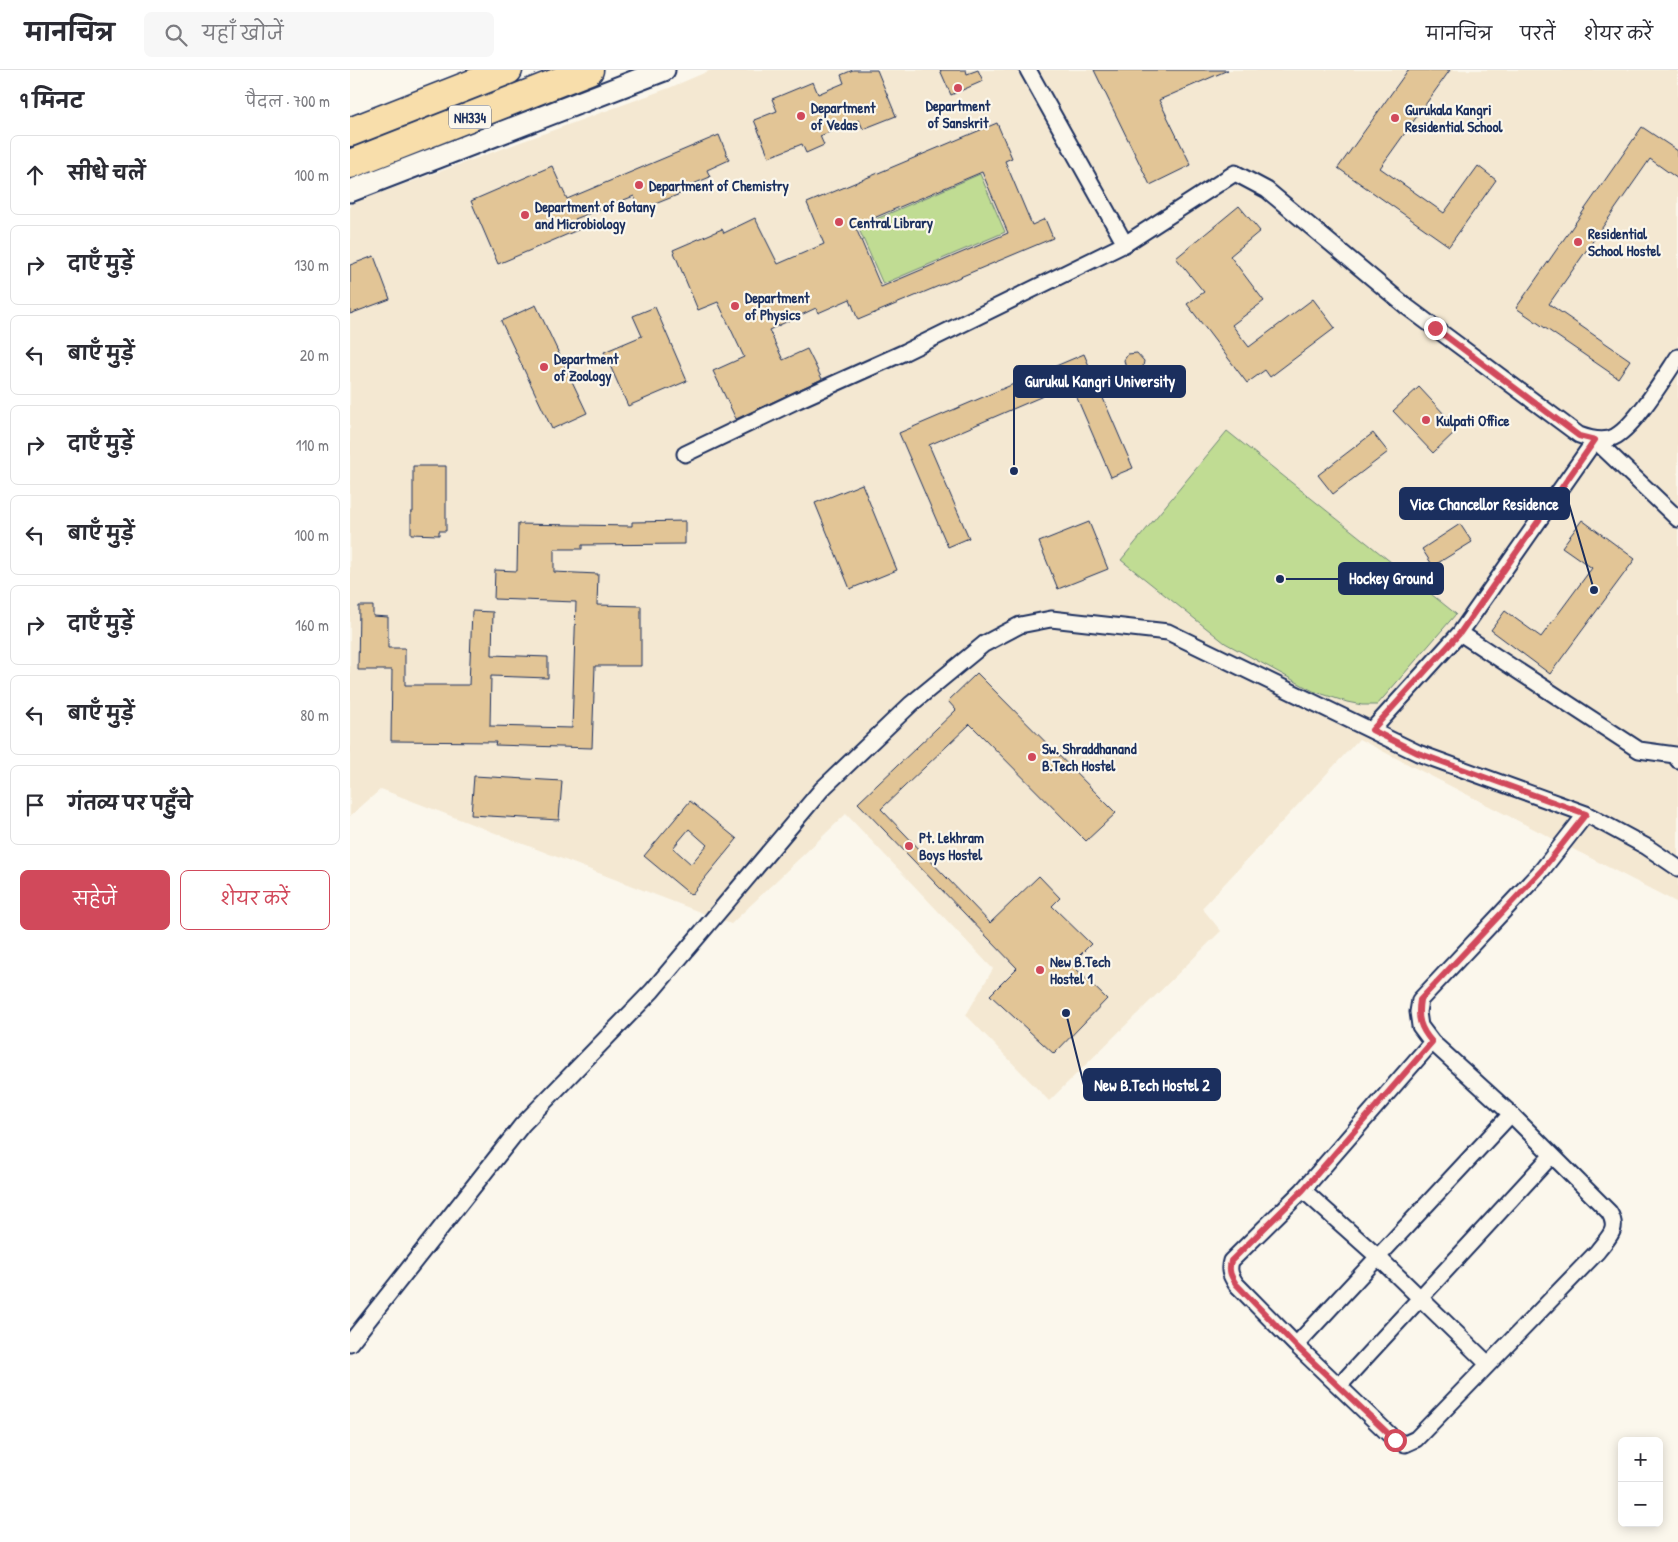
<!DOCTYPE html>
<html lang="hi">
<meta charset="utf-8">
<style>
:root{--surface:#fff;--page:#f7f7f7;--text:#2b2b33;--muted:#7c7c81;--line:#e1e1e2;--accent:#d1495b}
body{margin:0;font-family:"Patrick Hand","Playpen Sans Deva",sans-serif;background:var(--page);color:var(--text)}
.controls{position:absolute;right:15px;bottom:15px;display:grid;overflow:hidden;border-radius:8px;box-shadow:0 2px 12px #0003}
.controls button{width:45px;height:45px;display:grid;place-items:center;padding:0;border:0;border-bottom:1px solid var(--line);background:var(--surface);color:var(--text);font:25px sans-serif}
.stop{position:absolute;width:15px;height:15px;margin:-11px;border:4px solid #d1495b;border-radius:50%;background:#fff}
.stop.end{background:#d1495b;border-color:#fff;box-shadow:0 1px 5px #0008}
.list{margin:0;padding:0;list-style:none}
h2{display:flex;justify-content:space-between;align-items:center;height:65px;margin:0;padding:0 20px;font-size:21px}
h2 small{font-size:16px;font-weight:400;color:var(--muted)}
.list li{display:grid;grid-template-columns:32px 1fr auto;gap:15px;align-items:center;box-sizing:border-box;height:80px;margin:0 10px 10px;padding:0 10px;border:1px solid var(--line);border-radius:8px}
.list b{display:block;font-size:19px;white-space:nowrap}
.list em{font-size:16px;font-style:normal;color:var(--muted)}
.actions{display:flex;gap:10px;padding:15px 20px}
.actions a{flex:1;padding:11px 0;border:1px solid var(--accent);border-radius:8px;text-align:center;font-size:18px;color:var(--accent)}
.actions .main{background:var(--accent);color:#fff}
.icon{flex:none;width:28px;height:28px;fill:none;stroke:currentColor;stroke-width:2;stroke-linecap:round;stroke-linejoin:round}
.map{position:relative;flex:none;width:1328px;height:1472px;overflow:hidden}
header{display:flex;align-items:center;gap:30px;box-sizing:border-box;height:70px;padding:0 25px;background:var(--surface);border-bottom:1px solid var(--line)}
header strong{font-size:24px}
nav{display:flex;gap:28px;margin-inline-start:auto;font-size:18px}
.search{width:350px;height:45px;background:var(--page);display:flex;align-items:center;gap:12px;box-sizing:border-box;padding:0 18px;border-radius:8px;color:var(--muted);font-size:19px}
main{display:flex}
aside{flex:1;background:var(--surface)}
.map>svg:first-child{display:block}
</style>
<header>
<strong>मानचित्र</strong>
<div class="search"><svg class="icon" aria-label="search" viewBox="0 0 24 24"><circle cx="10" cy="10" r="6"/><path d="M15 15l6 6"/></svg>यहाँ खोजें</div>
<nav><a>मानचित्र</a><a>परतें</a><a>शेयर करें</a></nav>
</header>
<main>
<aside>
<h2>9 मिनट<small>पैदल · 700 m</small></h2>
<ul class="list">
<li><svg class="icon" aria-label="ahead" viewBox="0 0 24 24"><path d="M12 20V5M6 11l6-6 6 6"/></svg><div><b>सीधे चलें</b></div><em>100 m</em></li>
<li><svg class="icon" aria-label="right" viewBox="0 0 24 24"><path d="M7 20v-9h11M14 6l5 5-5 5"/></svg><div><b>दाएँ मुड़ें</b></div><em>130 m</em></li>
<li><svg class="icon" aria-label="left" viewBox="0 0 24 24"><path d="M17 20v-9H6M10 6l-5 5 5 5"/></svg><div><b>बाएँ मुड़ें</b></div><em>20 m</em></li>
<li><svg class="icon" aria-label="right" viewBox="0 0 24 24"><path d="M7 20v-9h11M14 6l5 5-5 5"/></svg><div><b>दाएँ मुड़ें</b></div><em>110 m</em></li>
<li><svg class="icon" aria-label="left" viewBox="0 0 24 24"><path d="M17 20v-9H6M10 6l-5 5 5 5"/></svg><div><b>बाएँ मुड़ें</b></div><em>100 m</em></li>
<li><svg class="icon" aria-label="right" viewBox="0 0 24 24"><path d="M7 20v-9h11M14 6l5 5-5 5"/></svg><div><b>दाएँ मुड़ें</b></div><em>160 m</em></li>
<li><svg class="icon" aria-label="left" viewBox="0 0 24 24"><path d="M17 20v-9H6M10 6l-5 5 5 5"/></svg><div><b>बाएँ मुड़ें</b></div><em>80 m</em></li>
<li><svg class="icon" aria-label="arrive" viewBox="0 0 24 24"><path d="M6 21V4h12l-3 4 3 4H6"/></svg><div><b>गंतव्य पर पहुँचे</b></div></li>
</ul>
<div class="actions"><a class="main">सहेजें</a><a>शेयर करें</a></div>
</aside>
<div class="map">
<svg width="1328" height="1472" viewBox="0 0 1328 1472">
<rect width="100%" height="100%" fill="#fbf7ec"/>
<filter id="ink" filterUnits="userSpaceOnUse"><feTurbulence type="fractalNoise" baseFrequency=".02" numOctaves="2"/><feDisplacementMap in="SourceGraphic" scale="10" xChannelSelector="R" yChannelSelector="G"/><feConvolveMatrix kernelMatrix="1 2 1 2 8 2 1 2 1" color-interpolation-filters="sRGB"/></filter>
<g filter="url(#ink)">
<path fill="#f4e8d2" d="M 361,0 L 1328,0 L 1328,833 L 1009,669 L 852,838 L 871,861 L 699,1031 L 616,945 L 643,899 L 496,744 L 381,854 L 31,719 L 0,746 L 0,134 L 319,18 Z"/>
<path fill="#c0dc93" stroke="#6e8678" d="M 630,104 L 655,162 L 533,214 L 508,157 Z
M 877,361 L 1106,544 L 1027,635 L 1012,635 L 997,632 L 963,621 L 875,573 L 771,490 Z"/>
<path fill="#e2c596" stroke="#1b2f5e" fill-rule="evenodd" d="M 503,0 L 527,0 L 546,46 L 513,59 L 509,50 L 470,66 L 474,75 L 456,83 L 452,74 L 419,87 L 404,50 L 427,41 L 422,29 L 463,12 L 468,24 L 494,13 L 491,5 Z
M 590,0 L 616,0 L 617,4 L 628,0 L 633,11 L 601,25 Z
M 744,0 L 878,0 L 809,30 L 841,95 L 800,115 Z
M 1058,0 L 1100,0 L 1030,98 L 1094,143 L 1128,96 L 1146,110 L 1099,176 L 988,98 Z
M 647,53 L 662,88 L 655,91 L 682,155 L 695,149 L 703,168 L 508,250 L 500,229 L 468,243 L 466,238 L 419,260 L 433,290 L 457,279 L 472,309 L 386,349 L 363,301 L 394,287 L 368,232 L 348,240 L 323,180 L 372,159 L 374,163 L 405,148 L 428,194 L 474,174 L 457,133 ZM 632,102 L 658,163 L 531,217 L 505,156 Z
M 1292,57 L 1328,81 L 1328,109 L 1300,89 L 1199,234 L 1280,290 L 1268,308 L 1166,238 Z
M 369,65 L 379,90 L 357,100 L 360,107 L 329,120 L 330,124 L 290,140 L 284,126 L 225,149 L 230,159 L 148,194 L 121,131 L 202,96 L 217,129 Z
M 889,136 L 910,161 L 880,186 L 914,231 L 882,255 L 899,277 L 963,229 L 985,258 L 920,307 L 915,300 L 897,313 L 837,234 L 854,222 L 826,188 Z
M 24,186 L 40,229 L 0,244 L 0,195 Z
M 186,235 L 237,343 L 202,359 L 151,251 Z
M 305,237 L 337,311 L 278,336 L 254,282 L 292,266 L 283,246 Z
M 787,283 L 794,291 L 793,297 L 785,303 L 776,299 L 774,290 L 778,284 Z
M 734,284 L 783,398 L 761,407 L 721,314 L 579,375 L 619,468 L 598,477 L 549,363 Z
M 1069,317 L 1108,359 L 1083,383 L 1043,341 Z
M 1023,363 L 1038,382 L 983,424 L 968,405 Z
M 63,396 L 96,396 L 96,461 L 89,461 L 89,465 L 61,464 L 61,442 L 63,442 Z
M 512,414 L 547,500 L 500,519 L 465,433 Z
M 1232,450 L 1285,489 L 1200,604 L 1141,560 L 1155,541 L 1191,567 L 1242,498 L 1212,477 Z
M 335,451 L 335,474 L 232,475 L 232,479 L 204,479 L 204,502 L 248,504 L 247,535 L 291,536 L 291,596 L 245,596 L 242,678 L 145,675 L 146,672 L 41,671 L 42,600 L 8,600 L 9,536 L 23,536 L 23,546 L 38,547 L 38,578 L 55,578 L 55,615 L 119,615 L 122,541 L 143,542 L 142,585 L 198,587 L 198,608 L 141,606 L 140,656 L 222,658 L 226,532 L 144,529 L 145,500 L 167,501 L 168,454 L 282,456 L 282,452 Z
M 739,452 L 758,499 L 708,519 L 689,472 Z
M 1110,454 L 1122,472 L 1083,496 L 1072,479 Z
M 627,603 L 766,743 L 736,771 L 620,654 L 531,739 L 640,853 L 689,806 L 710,828 L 702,836 L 741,874 L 721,894 L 757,929 L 704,984 L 640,925 L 667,898 L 508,733 L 606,640 L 598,631 Z
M 124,706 L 212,711 L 209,750 L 121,745 Z
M 340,731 L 387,769 L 341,825 L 294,786 ZM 339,759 L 357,775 L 341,794 L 323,778 Z"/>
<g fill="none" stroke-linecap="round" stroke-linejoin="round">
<defs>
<path id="street" d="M 678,0 L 775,174
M 335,384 L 448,330 L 555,282 L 775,174 L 885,103 L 917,120 L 1057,237 L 1229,365 C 1240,369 1255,373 1266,366 C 1286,354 1314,308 1328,287
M 1110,563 L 1289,680 L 1325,685 L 1328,690
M 1022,660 L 1110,563 L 1245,370 L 1328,449
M 1082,972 L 953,1120 L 1028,1187 L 1138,1294
M 953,1120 L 881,1191 C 878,1201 881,1206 886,1214 L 946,1275 L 1045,1370 L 1055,1374 L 1066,1369 L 1247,1182 C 1258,1167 1270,1160 1259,1142 L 1161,1044 L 1082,972 L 1070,956 L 1068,942 L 1070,930 L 1192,800 L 1236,744
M 0,1273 L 172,1055 L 302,921 L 472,719 L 561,634 L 634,574 L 670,555 L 701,549 L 818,562 L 1068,683 L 1236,744 L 1297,777 L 1328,798
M 946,1275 L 1161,1044
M 989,1316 L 1202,1085"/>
<path id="secondary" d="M 0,121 L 314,0"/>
<path id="highway" d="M 0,62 L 158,0
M 0,94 L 239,0"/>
</defs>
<use href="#street" stroke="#1b2f5e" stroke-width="19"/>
<use href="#secondary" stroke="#1b2f5e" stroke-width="25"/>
<use href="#highway" stroke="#1b2f5e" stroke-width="31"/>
<use href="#street" stroke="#fbf7ec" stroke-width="15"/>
<use href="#secondary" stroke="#fbf7ec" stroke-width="21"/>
<use href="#highway" stroke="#f8deab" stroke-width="28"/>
</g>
</g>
<g fill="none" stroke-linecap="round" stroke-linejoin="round" filter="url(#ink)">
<path stroke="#d1495b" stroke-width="6" d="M 1045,1370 L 946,1276 L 886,1214 C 881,1206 878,1201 881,1191 L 953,1120 L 1082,972 C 1070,958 1067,948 1070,930 L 1192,800 L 1236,744 L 1068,683 L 1022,660 L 1110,563 L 1245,370 L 1229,366 L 1085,258"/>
</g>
<g fill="#d1495b" stroke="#fbf7ec" stroke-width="2">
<circle cx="608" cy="18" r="5"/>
<circle cx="451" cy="46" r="5"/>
<circle cx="1045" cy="48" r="5"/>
<circle cx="289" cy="115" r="5"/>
<circle cx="175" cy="145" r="5"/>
<circle cx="489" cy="152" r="5"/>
<circle cx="1228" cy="172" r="5"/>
<circle cx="385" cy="236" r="5"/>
<circle cx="194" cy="297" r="5"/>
<circle cx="1076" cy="350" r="5"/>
<circle cx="682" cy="687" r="5"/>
<circle cx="559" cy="776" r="5"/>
<circle cx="690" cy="900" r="5"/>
</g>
<g text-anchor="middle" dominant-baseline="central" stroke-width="4.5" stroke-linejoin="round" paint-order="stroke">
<rect fill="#fbf7ec" stroke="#5e6b89" stroke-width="1" x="99" y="35.5" width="42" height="23" rx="4"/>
<g font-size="14" font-weight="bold" fill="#1b2f5e">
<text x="120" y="47">NH334</text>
</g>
<g font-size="15" font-weight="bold" fill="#1b2f5e" stroke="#fbf7ec" text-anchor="start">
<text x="608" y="35" text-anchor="middle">Department<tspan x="608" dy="17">of Sanskrit</tspan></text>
<text x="461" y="37">Department<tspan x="461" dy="17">of Vedas</tspan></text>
<text x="1055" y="39">Gurukala Kangri<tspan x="1055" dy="17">Residential School</tspan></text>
<text x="299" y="115">Department of Chemistry</text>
<text x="185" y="136">Department of Botany<tspan x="185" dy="17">and Microbiology</tspan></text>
<text x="499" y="152">Central Library</text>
<text x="1238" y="163">Residential<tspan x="1238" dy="17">School Hostel</tspan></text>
<text x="395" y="227">Department<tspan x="395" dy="17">of Physics</tspan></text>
<text x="204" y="288">Department<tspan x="204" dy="17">of Zoology</tspan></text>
<text x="1086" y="350">Kulpati Office</text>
<text x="692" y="678">Sw. Shraddhanand<tspan x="692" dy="17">B.Tech Hostel</tspan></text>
<text x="569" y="767">Pt. Lekhram<tspan x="569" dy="17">Boys Hostel</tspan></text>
<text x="700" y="891">New B.Tech<tspan x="700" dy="17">Hostel 1</tspan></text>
</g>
</g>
<path fill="none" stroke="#1b2f5e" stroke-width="2" d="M664 401L664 311M1244 520L1219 434M930 509L989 509M716 943L734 1015"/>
<g fill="#1b2f5e" stroke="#fbf7ec" stroke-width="2">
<circle cx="664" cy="401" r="5"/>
<circle cx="1244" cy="520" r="5"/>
<circle cx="930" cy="509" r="5"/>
<circle cx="716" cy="943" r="5"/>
</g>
<g fill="#1b2f5e" stroke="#1b2f5e" stroke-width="2">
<rect x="664" y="296" width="171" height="31" rx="5"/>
<rect x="1050" y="418" width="169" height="31" rx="5"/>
<rect x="989" y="493" width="104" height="31" rx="5"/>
<rect x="734" y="999" width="136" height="31" rx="5"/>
</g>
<g font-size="16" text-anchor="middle" font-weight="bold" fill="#fff">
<text x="750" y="317">Gurukul Kangri University</text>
<text x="1134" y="440">Vice Chancellor Residence</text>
<text x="1041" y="514">Hockey Ground</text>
<text x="802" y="1021">New B.Tech Hostel 2</text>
</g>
</svg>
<div class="controls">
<button>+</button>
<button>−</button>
</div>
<div class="stop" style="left:1045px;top:1370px"></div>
<div class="stop end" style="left:1085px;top:258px"></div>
</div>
</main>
